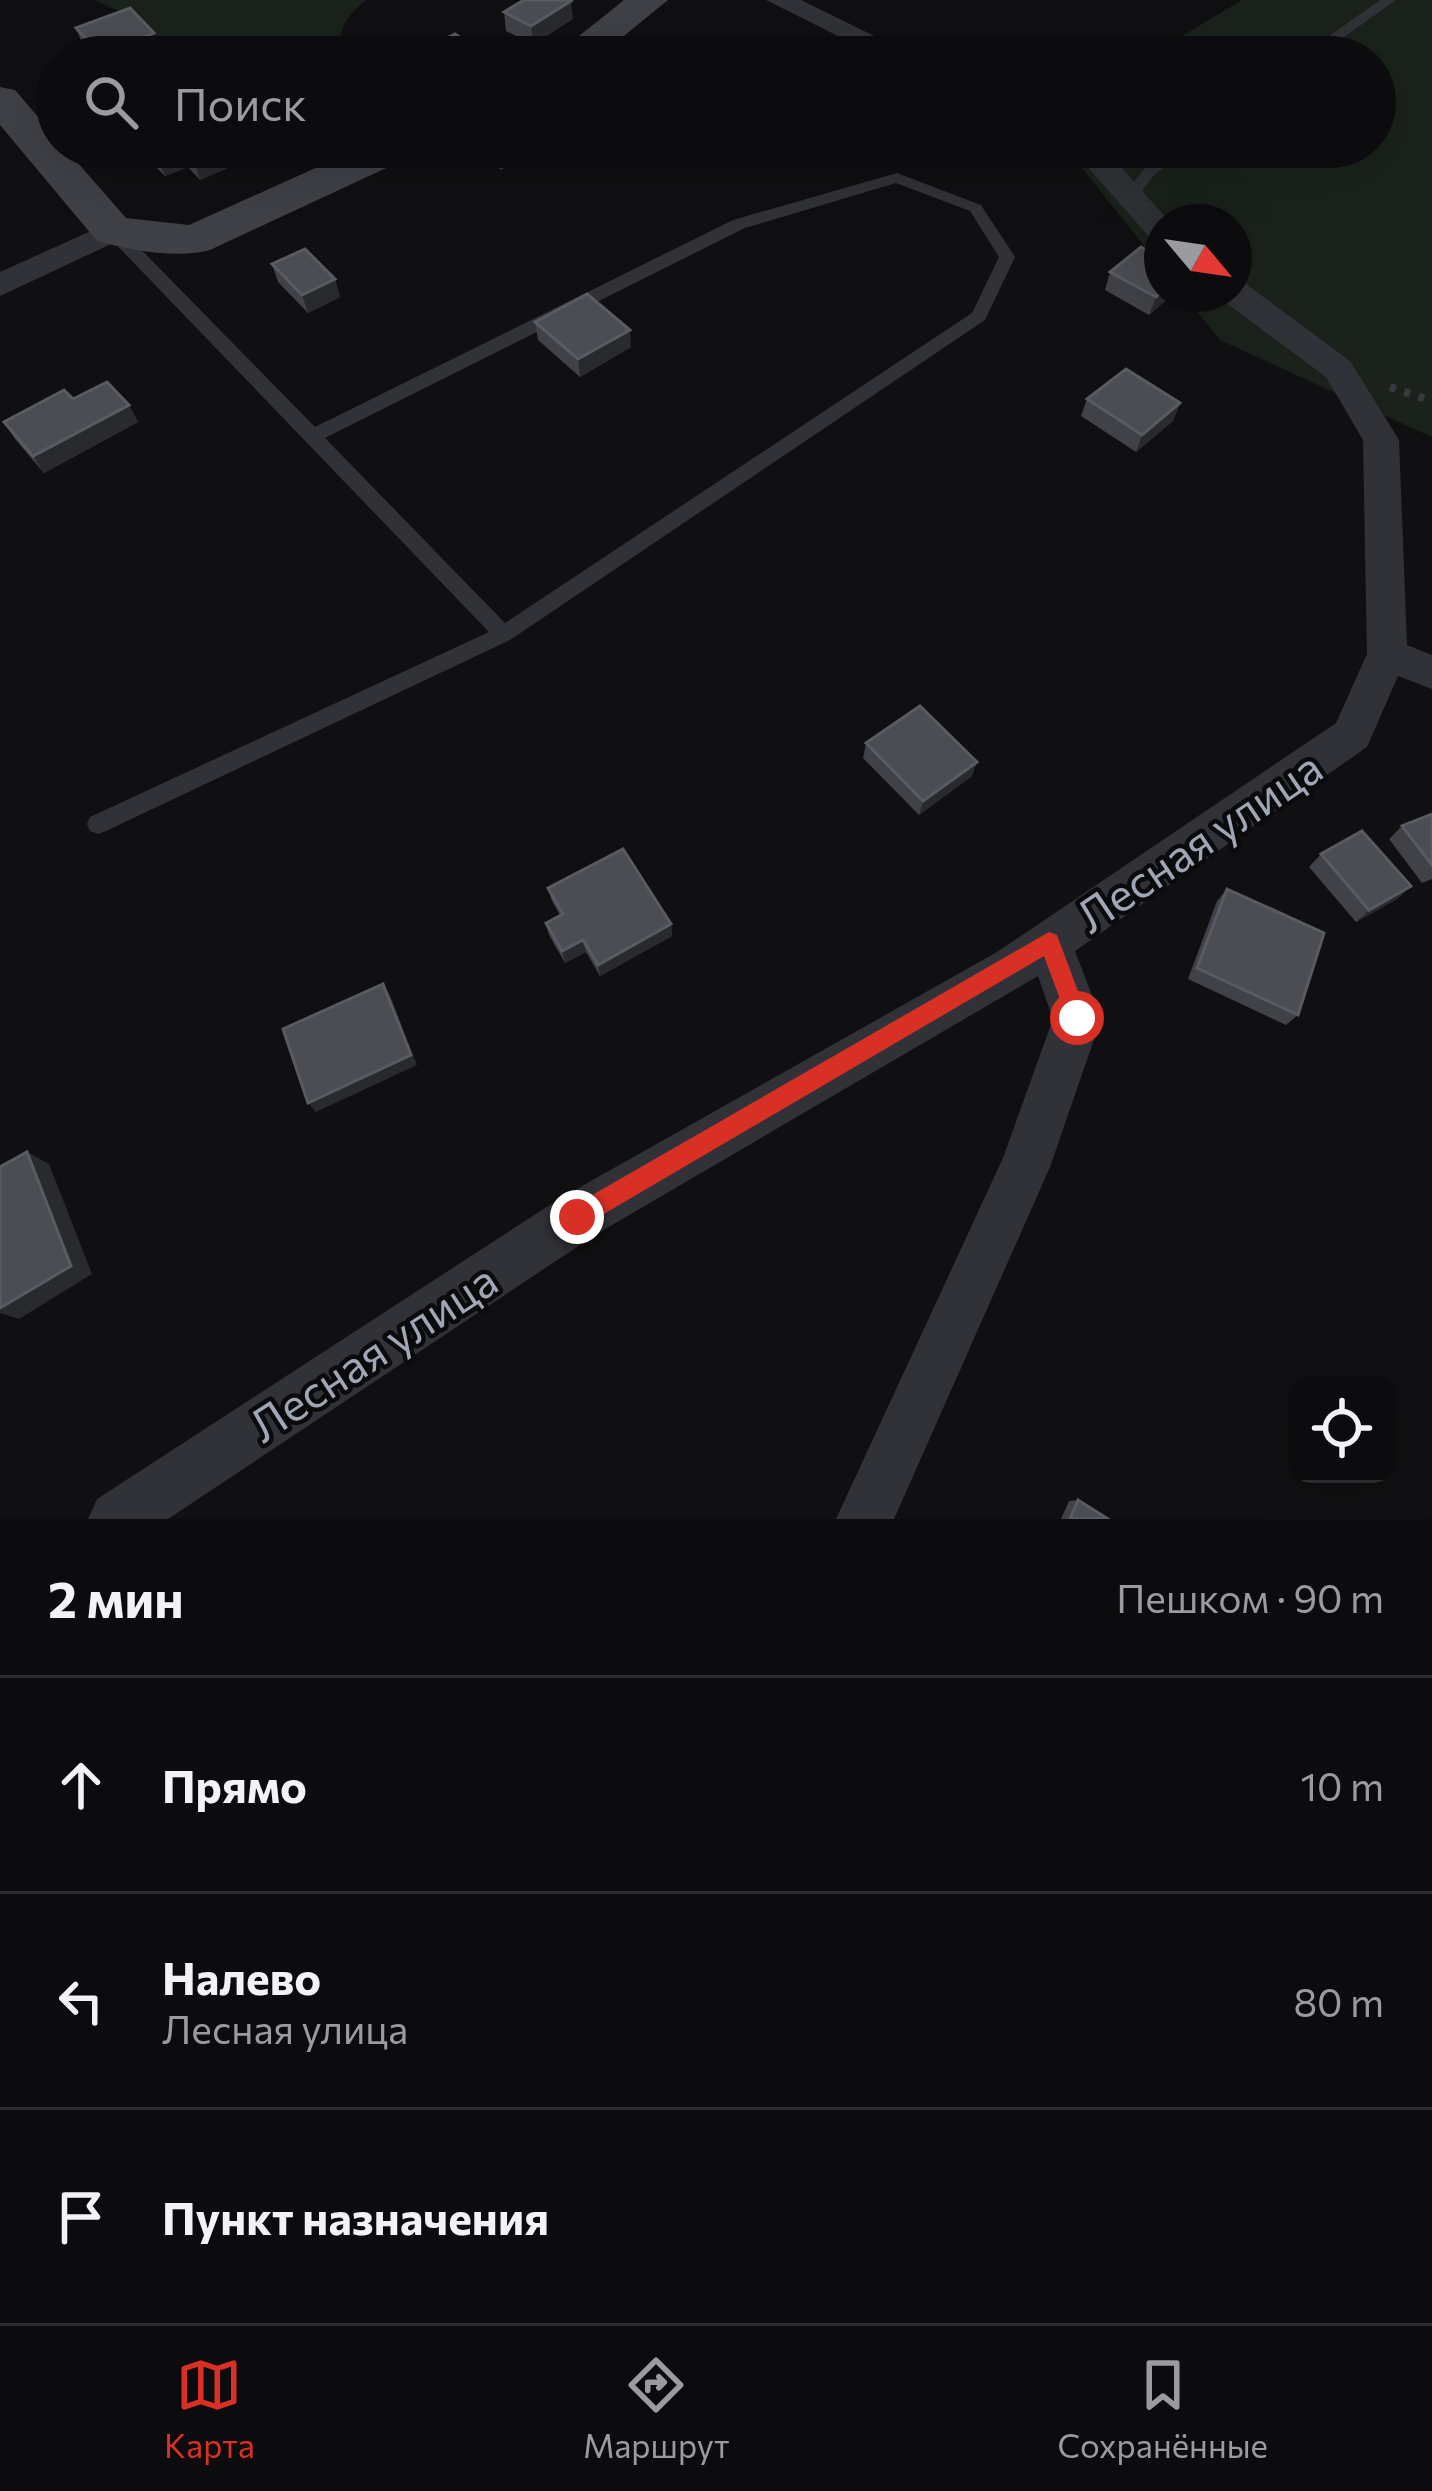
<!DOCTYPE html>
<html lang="ru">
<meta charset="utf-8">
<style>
:root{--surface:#0c0c0e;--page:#151517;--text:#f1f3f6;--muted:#9a9b9e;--line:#2c2c2e;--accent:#d93025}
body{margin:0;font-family:Commissioner,sans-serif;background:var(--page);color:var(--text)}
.controls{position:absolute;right:36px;bottom:36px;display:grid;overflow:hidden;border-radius:24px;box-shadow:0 12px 48px #0002}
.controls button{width:108px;height:108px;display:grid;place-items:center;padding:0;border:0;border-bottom:3px solid var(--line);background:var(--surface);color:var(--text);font:60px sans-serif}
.compass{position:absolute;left:1144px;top:204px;width:108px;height:108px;border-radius:50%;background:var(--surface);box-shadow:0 12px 48px #0002;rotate:119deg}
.stop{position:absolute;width:36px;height:36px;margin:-27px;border:9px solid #d93025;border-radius:50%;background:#fff}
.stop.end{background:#d93025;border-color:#fff;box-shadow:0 3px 12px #0008}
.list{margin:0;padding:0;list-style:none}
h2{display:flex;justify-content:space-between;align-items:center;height:156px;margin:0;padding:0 48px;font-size:51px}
h2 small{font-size:39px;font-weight:400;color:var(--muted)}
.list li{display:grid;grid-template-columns:78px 1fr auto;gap:36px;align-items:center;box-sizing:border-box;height:216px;padding:0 48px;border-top:3px solid var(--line)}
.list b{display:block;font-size:45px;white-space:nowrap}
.list p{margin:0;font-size:39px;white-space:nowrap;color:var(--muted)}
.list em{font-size:39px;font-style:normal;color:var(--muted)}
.icon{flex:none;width:66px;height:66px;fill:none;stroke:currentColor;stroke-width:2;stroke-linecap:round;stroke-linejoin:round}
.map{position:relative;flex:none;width:1432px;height:1519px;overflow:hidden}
.search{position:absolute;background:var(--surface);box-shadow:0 12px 48px #0002;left:36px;right:36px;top:36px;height:132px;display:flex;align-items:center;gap:30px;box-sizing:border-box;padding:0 42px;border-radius:66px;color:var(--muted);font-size:45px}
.sheet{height:804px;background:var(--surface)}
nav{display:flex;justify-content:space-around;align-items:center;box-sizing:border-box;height:168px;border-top:3px solid var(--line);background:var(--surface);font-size:33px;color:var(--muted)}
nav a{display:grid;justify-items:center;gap:6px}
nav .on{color:var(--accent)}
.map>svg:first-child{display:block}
</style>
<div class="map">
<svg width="1432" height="1519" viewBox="0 0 1432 1519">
<rect width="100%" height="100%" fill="#101012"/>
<path fill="#1a221b" d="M 95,0 L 366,0 C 348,14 335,34 339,57 L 139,57 L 129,16 Z
M 1242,0 L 1432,0 L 1432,437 L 1220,340 L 1183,294 L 1234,294 L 1234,222 L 1162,222 L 1162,268 L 1065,147 L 1375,147 L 1375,57 L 1147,57 Z"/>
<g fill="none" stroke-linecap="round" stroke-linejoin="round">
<path stroke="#37393e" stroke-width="8" stroke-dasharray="6 9" stroke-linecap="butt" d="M 1390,387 L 1432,401"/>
<path fill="#313237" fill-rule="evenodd" d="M 1380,0 L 1396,0 L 1316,57 L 1300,57 Z
M 1173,147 L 1190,147 L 1155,174 L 1133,202 L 1123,202 L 1120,199 L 1145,168 Z
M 897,173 L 981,205 L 1015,257 L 985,320 L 510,640 L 106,831 L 98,834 L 90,831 L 87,824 L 90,817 L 489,632 L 107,235 L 107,227 L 119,227 L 315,427 L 733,220 ZM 896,183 L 970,211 L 999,257 L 972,313 L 505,623 L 325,438 L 745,228 Z"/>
<path fill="#313237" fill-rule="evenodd" d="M 766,0 L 801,0 L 917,57 L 880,57 Z
M 1070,147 L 1103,147 L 1170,222 L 1162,222 L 1162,242 L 1151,239 Z
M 113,221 L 129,231 L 124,238 L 0,296 L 0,272 Z
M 1234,281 L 1246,284 L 1350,361 L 1399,440 L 1407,645 L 1432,655 L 1432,689 L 1398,676 L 1367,747 L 1075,951 L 1101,1019 L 1050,1167 L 894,1519 L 836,1519 L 1003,1158 L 1053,1019 L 1038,976 L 595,1235 L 168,1519 L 88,1519 L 97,1499 L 559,1199 L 997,952 L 1336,723 L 1367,654 L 1363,440 L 1326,377 L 1222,300 L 1219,294 L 1234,294 Z"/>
<path fill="#3f4147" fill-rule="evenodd" d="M 624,0 L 668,0 L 598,57 L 553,57 Z
M 0,87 L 15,90 L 57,139 L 57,147 L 64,147 L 126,218 L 189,225 L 362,147 L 418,147 L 412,156 L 210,250 C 177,259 130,250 97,241 L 0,125 Z"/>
</g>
<path fill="#414247" d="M 504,12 L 573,19 L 533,44 L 506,31 Z
M 76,28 L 161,51 L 146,57 L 93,57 L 83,46 Z
M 146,147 L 243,147 L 248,159 L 200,180 L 188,167 L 165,176 L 153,164 Z
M 471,147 L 536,147 L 536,151 L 501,170 Z
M 272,264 L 335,279 L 340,297 L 308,313 L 278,282 Z
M 1110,272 L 1162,294 L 1173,294 L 1149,315 L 1105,290 Z
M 535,322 L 631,347 L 580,377 L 538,340 Z
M 1087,399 L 1180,403 L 1173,421 L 1136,452 L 1081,416 Z
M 129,405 L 138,422 L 44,473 L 15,439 L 4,422 Z
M 866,743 L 972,776 L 919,815 L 863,758 Z
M 1432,814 L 1432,879 L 1422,883 L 1389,839 L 1402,826 Z
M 1321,854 L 1411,886 L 1397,899 L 1356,922 L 1309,867 Z
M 548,888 L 671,924 L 672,936 L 600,976 L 586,952 L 565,963 L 549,935 L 546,923 L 560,915 L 552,901 Z
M 1227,889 L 1298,1015 L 1286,1025 L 1188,979 L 1217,901 Z
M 1078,1500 L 1108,1519 L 1061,1519 L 1069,1501 Z"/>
<path fill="#292a2d" d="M 571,1 L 573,19 L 533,44 L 531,26 Z
M 154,33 L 161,51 L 146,57 L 101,57 L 99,54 Z
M 228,147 L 243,147 L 248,159 L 200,180 L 194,162 Z
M 508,147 L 536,147 L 536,151 L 501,170 L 498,152 Z
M 181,149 L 188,167 L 165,176 L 158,158 Z
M 335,279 L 340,297 L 308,313 L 302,295 Z
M 1162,291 L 1162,294 L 1173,294 L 1149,315 L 1156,297 Z
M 630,330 L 631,347 L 580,377 L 578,359 Z
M 1180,403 L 1173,421 L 1136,452 L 1142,435 Z
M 129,405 L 138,422 L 44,473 L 33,456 Z
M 977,762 L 972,776 L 919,815 L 923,801 Z
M 1411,886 L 1397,899 L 1356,922 L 1369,910 Z
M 671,924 L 672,936 L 600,976 L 598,965 Z
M 583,940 L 586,952 L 565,963 L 562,951 Z
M 383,984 L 390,995 L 417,1065 L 316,1112 L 308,1103 Z
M 27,1152 L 49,1164 L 92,1274 L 19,1319 L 0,1313 L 0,1308 Z"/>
<path fill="#4b4d53" stroke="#595b62" stroke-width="3" d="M 524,0 L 569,0 L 571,1 L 531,26 L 504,12 Z
M 130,8 L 154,33 L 99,54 L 76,28 Z
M 455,34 L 485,54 L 479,57 L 436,57 L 425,49 Z
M 147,147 L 228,147 L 194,162 L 181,149 L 158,158 Z
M 1141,247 L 1162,259 L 1162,291 L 1156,297 L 1110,272 Z
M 305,249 L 335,279 L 302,295 L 272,264 Z
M 587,294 L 630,330 L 578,359 L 535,322 Z
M 1126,369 L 1180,403 L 1142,435 L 1087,399 Z
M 107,382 L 129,405 L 33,456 L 4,422 L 64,390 L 73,399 Z
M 920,706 L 977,762 L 923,801 L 866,743 Z
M 1432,814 L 1432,865 L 1402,826 Z
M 1362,831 L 1411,886 L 1369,910 L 1321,854 Z
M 623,849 L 671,924 L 598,965 L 583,940 L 562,951 L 546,923 L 563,914 L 548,888 Z
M 1227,889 L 1324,933 L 1298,1015 L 1197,968 Z
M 383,984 L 411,1055 L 308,1103 L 283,1029 Z
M 27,1152 L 71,1266 L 0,1308 L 0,1167 Z
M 1078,1500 L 1108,1519 L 1070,1519 Z"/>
<path fill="#d93025" d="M 1049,932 L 1057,935 L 1088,1018 L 1085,1026 L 1070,1026 L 1044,956 L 585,1225 L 568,1225 L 568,1209 Z"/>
<g text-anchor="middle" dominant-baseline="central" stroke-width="9" stroke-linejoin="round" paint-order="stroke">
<g font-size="45" fill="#a0a6b3" stroke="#0b0b0d">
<text transform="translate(1198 840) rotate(-34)">Лесная улица</text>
<text transform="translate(372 1351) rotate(-33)">Лесная улица</text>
</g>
</g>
</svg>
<div class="controls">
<button><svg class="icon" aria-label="locate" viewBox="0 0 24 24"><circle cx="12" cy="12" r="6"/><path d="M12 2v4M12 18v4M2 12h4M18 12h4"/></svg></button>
</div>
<svg class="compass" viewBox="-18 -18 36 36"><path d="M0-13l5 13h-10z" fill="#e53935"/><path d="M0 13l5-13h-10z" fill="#9a9b9e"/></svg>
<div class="stop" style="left:1077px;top:1018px"></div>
<div class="stop end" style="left:577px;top:1217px"></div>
<div class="search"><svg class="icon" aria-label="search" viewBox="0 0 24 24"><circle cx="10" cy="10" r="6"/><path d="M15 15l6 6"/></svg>Поиск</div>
</div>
<section class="sheet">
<h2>2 мин<small>Пешком · 90 m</small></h2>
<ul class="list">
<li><svg class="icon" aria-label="ahead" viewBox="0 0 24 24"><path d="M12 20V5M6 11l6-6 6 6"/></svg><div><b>Прямо</b></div><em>10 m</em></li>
<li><svg class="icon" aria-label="left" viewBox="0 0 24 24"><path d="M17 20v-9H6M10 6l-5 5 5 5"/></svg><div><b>Налево</b><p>Лесная улица</p></div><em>80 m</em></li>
<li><svg class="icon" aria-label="arrive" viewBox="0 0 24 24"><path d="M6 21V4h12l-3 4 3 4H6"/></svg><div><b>Пункт назначения</b></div></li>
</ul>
</section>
<nav>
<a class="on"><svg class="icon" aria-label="map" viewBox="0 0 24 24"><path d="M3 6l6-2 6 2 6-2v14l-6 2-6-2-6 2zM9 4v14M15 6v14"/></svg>Карта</a>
<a><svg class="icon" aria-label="directions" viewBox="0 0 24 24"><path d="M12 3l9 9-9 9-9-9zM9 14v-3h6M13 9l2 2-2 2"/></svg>Маршрут</a>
<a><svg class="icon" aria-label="saved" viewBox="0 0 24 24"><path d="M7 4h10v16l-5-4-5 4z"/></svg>Сохранённые</a>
</nav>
